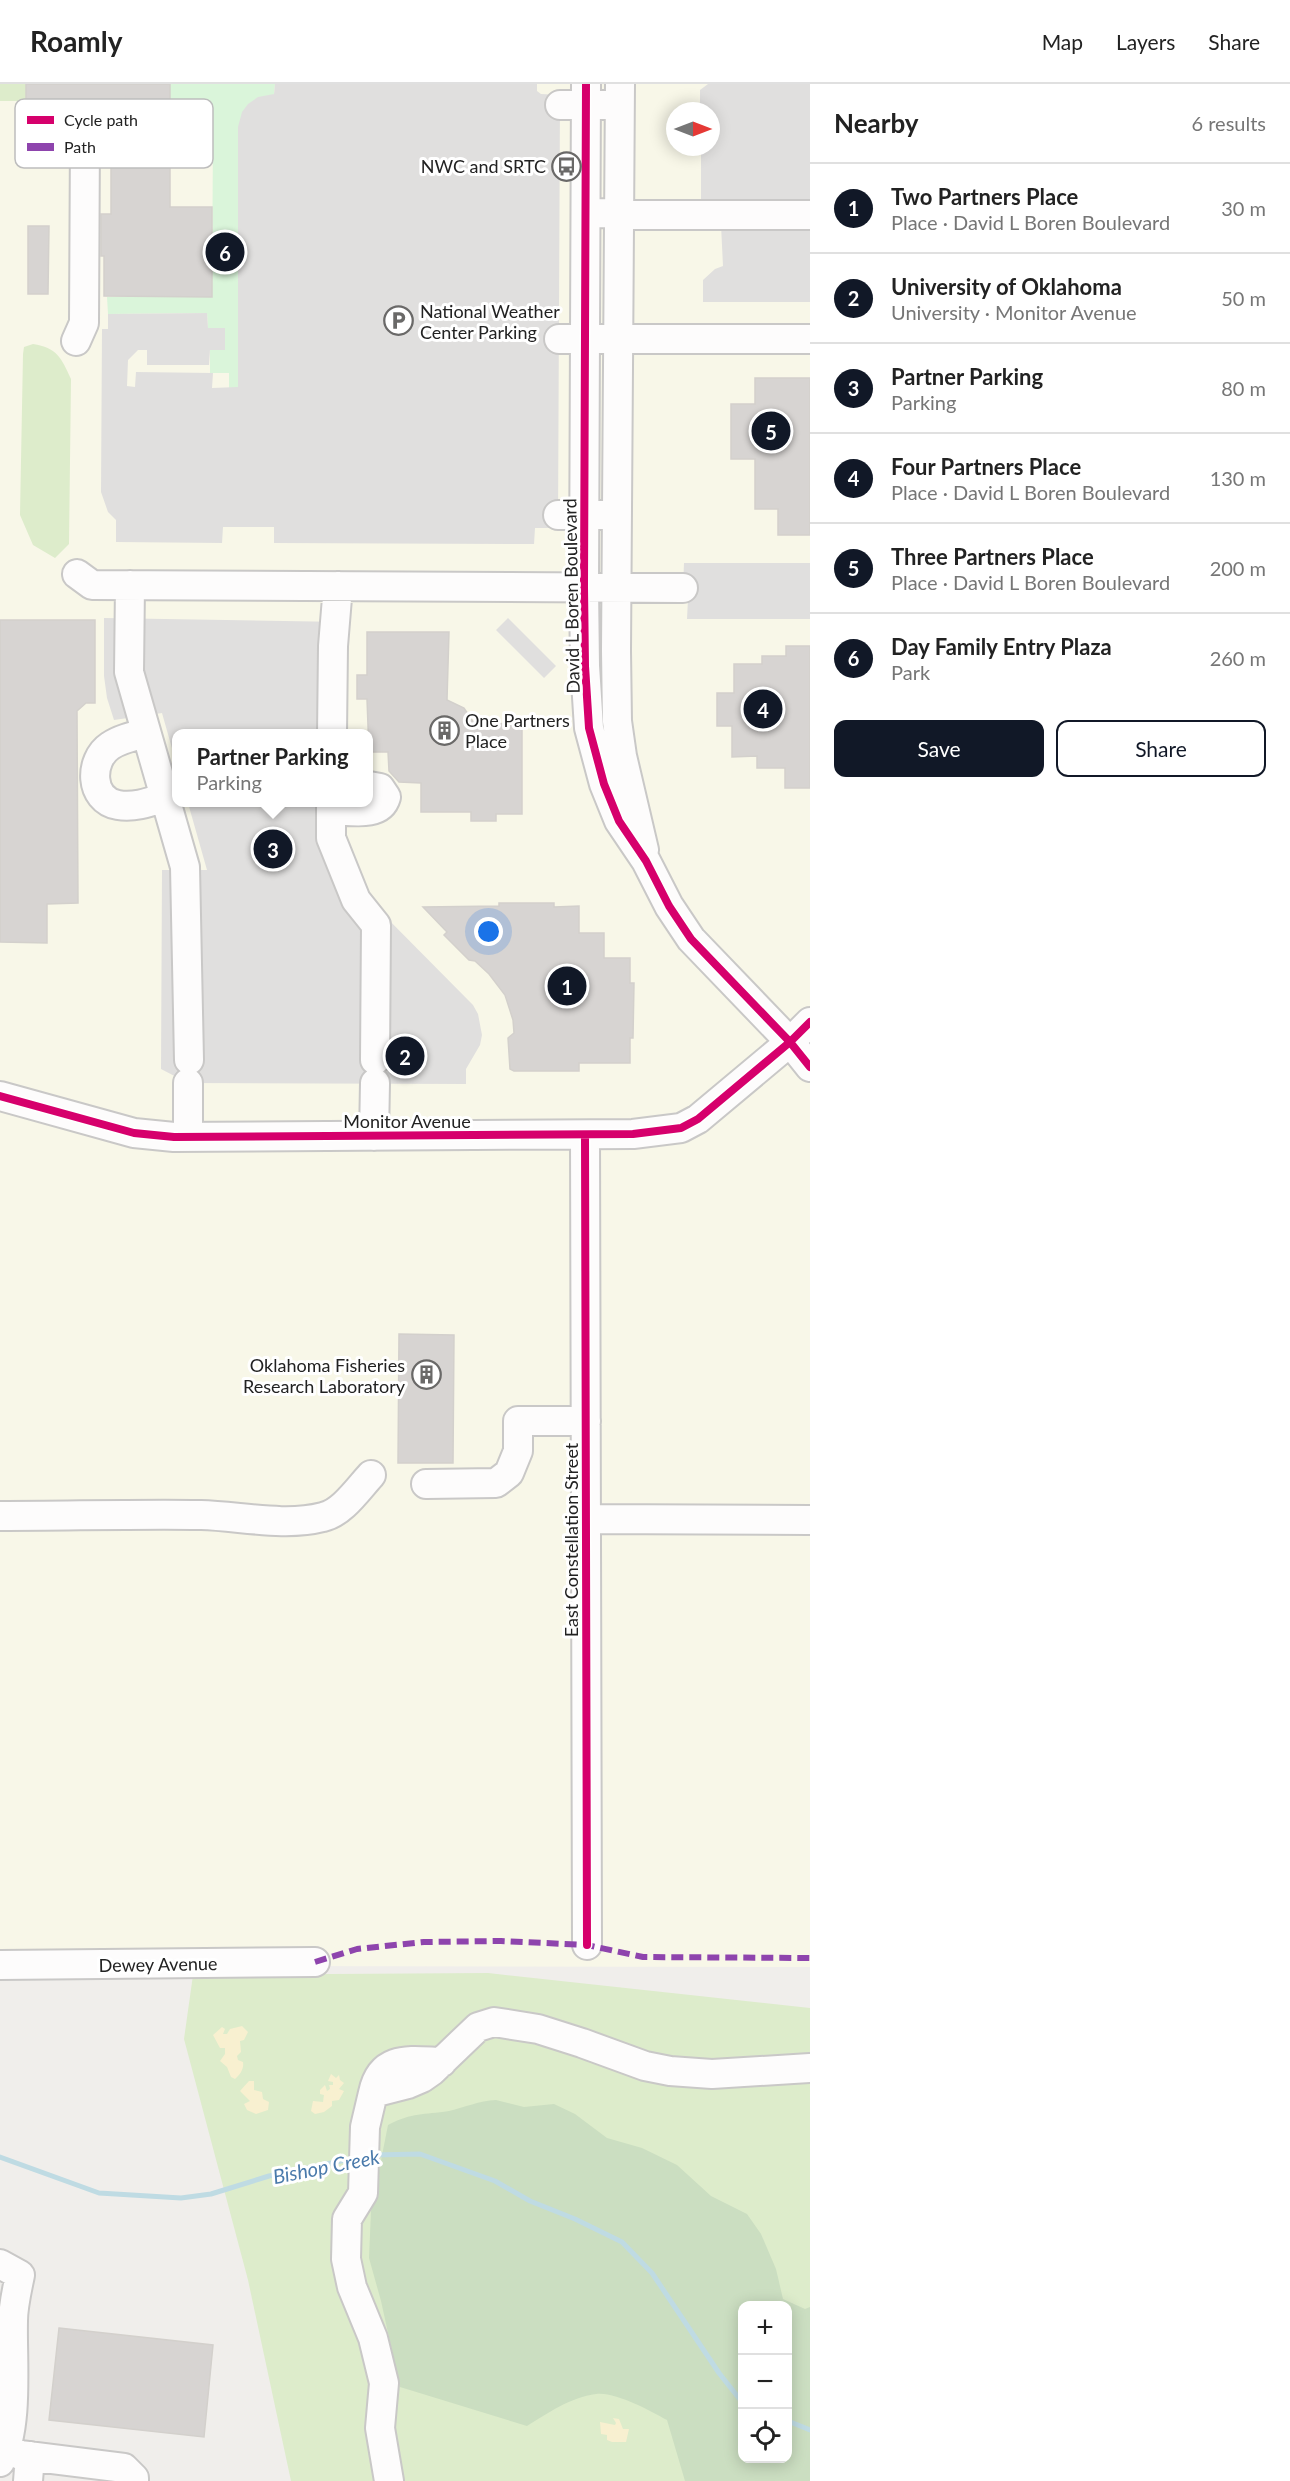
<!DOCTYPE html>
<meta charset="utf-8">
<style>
:root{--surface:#fff;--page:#f2f2f2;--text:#222;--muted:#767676;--line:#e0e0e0;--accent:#111827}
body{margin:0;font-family:Lato,sans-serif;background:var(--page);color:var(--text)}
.controls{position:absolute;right:18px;bottom:18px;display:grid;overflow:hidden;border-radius:12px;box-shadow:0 3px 15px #0003}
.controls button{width:54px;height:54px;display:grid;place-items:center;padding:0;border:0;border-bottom:2px solid var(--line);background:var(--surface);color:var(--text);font:30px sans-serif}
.compass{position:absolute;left:666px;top:18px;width:54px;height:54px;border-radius:50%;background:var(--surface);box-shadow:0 3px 15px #0003;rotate:90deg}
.you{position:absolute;left:489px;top:848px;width:21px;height:21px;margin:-15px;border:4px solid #fff;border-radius:50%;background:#1a73e8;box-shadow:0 0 0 9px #1a73e833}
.badge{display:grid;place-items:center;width:39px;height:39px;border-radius:50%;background:var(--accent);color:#fff;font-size:20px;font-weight:700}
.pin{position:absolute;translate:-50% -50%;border:3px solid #fff;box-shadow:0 2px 6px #0006}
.popup{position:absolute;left:172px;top:645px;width:201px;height:78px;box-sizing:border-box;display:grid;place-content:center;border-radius:12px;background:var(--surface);filter:drop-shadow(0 2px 4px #0005);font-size:20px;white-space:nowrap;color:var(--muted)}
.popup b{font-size:22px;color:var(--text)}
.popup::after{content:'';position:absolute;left:50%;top:100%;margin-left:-12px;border:12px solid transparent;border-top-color:var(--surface)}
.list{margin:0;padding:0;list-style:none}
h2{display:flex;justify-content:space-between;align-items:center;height:78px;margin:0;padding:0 24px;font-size:26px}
h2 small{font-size:20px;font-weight:400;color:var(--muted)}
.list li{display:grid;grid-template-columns:39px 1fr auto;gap:18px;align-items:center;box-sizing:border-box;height:90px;padding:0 24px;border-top:2px solid var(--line)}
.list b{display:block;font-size:22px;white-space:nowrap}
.list p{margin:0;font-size:20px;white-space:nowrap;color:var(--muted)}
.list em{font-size:20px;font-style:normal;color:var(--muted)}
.actions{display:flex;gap:12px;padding:18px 24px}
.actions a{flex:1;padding:14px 0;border:2px solid var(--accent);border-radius:12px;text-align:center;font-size:21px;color:var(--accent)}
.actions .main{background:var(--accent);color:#fff}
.icon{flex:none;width:33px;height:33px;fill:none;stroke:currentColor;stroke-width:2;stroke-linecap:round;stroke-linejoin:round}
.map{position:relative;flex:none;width:810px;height:2397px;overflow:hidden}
header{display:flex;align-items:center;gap:36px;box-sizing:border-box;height:84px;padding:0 30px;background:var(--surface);border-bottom:2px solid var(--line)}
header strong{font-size:28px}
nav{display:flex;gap:33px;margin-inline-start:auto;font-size:21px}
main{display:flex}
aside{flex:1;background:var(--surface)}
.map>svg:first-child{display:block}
</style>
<header>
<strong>Roamly</strong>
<nav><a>Map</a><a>Layers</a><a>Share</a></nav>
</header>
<main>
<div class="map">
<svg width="810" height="2397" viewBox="0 0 810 2397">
<rect width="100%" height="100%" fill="#f0eeeb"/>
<path fill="#f8f7e8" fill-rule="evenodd" d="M 0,0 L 810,0 L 810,1883 L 262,1882 L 0,1885 ZM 675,27 L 711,27 L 711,63 L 675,63 ZM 177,650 L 369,650 L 369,718 L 177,718 Z"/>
<path fill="#ddeccb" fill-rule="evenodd" d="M 0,0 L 26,0 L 26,17 L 0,17 Z
M 33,260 C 57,264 61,273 71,295 L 69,460 L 55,474 L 33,461 L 20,431 L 23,270 L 24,263 Z
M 488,1889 L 810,1924 L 810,2397 L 291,2397 L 248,2196 L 184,1955 L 193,1891 ZM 742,2222 L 788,2222 L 788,2374 L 742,2374 Z"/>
<path fill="#cbdec1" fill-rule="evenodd" d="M 496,2016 L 524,2023 L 554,2020 L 575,2030 L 607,2054 L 642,2064 L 677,2081 L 711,2112 L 747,2130 L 761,2150 L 776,2185 L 783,2215 L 805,2225 L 810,2223 L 810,2397 L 685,2397 L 667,2336 C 651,2327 614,2307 596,2310 C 571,2313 548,2329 527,2342 L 400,2303 L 381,2217 L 369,2174 L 371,2127 L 388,2041 C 413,2028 423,2031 449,2027 C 465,2023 479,2017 496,2016 ZM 742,2222 L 788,2222 L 788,2374 L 742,2374 Z"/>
<path fill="#f8f0d0" d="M 242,1942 L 248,1948 L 244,1956 L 240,1957 L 241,1968 L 237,1972 L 238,1976 L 243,1978 C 244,1984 241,1990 235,1995 L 231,1993 L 227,1983 L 220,1977 L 225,1970 L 225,1964 L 220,1964 L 213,1951 L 222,1943 L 225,1945 L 223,1950 L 227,1950 L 230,1945 Z
M 331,1990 L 336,1994 L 339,1991 L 340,1996 L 344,1999 L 339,2005 L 344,2007 L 339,2016 L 332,2017 L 332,2022 L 324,2028 L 315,2030 L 311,2027 L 313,2017 L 323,2018 L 324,2011 L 320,2010 L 320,2006 L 325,2001 L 327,2007 L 330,2005 L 329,2001 L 333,2001 L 333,1998 L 328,1997 Z
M 249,1997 L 254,1997 L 254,2006 L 262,2008 L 263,2015 L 269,2018 L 268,2026 L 256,2030 L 247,2026 L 244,2020 L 250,2017 L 240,2007 Z
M 613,2334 L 619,2335 L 623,2345 L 629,2345 L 626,2358 L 612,2358 L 607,2356 L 607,2351 L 601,2350 L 600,2338 L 615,2341 L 616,2339 Z"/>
<path fill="#daf5da" d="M 170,0 L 275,0 L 274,10 L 238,44 L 238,304 L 229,304 L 229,289 L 210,289 L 210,266 L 225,265 L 225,244 L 208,244 L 207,229 L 108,230 L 107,213 L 212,213 L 213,45 L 191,44 L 192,20 L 170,20 Z"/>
<path fill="#e0dfde" d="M 275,0 L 537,0 L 537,7 L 541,10 L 560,11 L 558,444 L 535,444 L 534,460 L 274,459 L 274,443 L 223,443 L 222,459 L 116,458 L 116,436 L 108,428 L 101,408 L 102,245 L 108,245 L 108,230 L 207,229 L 208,244 L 225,244 L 225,266 L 210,266 L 209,281 L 147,281 L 147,266 L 138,266 L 128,276 L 127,302 L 135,303 L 136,288 L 213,289 L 212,304 L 238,303 L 238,43 L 242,28 L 248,20 L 258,13 L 274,10 Z
M 708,0 L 810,0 L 810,218 L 703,218 L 703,196 L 715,185 L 723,182 L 721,141 L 701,141 L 701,63 L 711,63 L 711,27 L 700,27 L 700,6 Z
M 684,479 L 810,479 L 810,535 L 687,535 L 688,515 L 683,504 Z
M 104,534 L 344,538 L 342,649 L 177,650 L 177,682 L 162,629 L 114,636 L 107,614 L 104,592 Z
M 508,534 L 556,582 L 544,594 L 496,546 Z
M 188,719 L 341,719 L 340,751 L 372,819 L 473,921 L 478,930 L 482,951 L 480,961 L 466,985 L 466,1000 L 188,999 L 161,985 L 162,786 L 207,786 Z"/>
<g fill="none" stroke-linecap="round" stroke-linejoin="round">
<path stroke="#bfdbe3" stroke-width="5" d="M 373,2071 L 420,2070 L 495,2097 L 530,2117 L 575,2135 L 622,2158 L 652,2189 L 719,2289 L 742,2318
M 0,2073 L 99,2109 L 181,2114 L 211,2110 L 269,2092 L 355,2074
M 788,2337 L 810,2346"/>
</g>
<path fill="#d7d4d2" stroke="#d3d0cc" stroke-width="1.5" d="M 26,0 L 170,0 L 170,20 L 192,20 L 191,44 L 170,44 L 170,123 L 212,123 L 212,213 L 104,212 L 104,172 L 101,172 L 101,130 L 111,130 L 111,28 L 63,28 L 63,47 L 58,47 L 58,69 L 26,69 Z
M 28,142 L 49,142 L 48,210 L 28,210 Z
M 755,294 L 810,294 L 810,451 L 778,451 L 778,425 L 755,425 L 755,375 L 731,375 L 731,320 L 755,320 Z
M 0,536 L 95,536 L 95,619 L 86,619 L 77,627 L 78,819 L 47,820 L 47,859 L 0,858 Z
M 367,548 L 449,548 L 447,616 L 464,624 L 474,639 L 522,640 L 522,730 L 496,730 L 496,737 L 471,737 L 471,728 L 421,728 L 421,699 L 399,698 L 389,687 L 388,668 L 369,668 L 367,615 L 357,615 L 357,591 L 367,591 Z
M 786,562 L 810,562 L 810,704 L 785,704 L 785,684 L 757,684 L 757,672 L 732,673 L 732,642 L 717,642 L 717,609 L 734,609 L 734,580 L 762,580 L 762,572 L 786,572 Z
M 499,819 L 554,819 L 554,823 L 579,822 L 579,849 L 604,849 L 604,874 L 630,874 L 630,899 L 634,899 L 633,954 L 630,954 L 630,979 L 579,979 L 579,987 L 514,987 L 510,985 L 508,954 L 514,949 L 513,936 L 505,911 L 489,890 L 475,877 L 469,876 L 444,851 L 447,848 L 423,823 L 499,822 Z
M 399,1250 L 454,1251 L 453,1379 L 398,1379 Z
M 59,2244 L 213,2261 L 204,2353 L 49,2336 Z"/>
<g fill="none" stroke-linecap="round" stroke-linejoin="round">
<defs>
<path id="minor" d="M 586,0 L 584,503 L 585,582 L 589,644 L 604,700 L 619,737 L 646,777 L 669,822 L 691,855 L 790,958 L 810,938
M 620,0 L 616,567 L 617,637 L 622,672 L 644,766
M 560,21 L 606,21
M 599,129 L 656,131 L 810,131
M 559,255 L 810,255
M 76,257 L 84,239 L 85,51
M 558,431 L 603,431
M 77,490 L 92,501 L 683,504
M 130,501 L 129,588 L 185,783 L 189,976
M 146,649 C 134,652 120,655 110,662 C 89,676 89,716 118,721 C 134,724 150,718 165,713
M 332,650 L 333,562 L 338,502
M 331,718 L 331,754 L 356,816 L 376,841 L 375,976
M 331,726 C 349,726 380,734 386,713 L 380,704 L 369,702
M 188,999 L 188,1053
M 0,1012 L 134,1049 L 174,1053 L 633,1050 L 681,1044 L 698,1035 L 790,958 L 810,983
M 585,1051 L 587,1861
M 374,1052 L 375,999
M 426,1400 L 496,1399 L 509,1389 L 518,1367 L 518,1337 L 586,1337
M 0,1432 C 67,1432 134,1430 201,1431 C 240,1432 284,1443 323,1433 C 342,1429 358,1405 371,1391
M 586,1435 L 810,1436
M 0,1881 L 315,1878
M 373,2009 C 381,1970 411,1977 442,1978
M 0,2180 L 20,2191 C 17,2206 13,2222 13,2237 C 12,2276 19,2344 0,2378
M 8,2364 L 20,2371 L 124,2384 L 134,2394 L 134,2397
M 28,2397 L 30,2372
M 389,2397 L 380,2344 L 384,2299 L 373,2254 L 352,2203 L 346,2175 L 347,2135 L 363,2109 L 365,2043 L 373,2009 L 408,2000 L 422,1994 L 432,1987 L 478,1943 L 494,1938 L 538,1945 L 582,1959 L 645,1982 L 670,1987 L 712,1990 L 810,1984"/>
</defs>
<use href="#minor" stroke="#c9c8c7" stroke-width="32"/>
<use href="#minor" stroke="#fdfcfc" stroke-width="28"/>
<path stroke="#8e44ad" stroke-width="6" stroke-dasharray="12 6" stroke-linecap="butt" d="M 315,1878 L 357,1865 L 385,1862 L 424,1858 L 501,1857 L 587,1861 L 643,1873 L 810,1874"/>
<defs>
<path id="cycleway" d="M 586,0 L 584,503 L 585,582 L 589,644 L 604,700 L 619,737 L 646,777 L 669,822 L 691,855 L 790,958 L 810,938
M 0,1012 L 134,1049 L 174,1053 L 633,1050 L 681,1044 L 698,1035 L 790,958 L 810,983
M 585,1051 L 587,1861"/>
</defs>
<use href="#cycleway" stroke="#fff" stroke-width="11"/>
<use href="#cycleway" stroke="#d6006c" stroke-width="8"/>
</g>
<defs>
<symbol id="bus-ring" viewBox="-11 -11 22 22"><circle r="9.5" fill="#fff" stroke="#6a6968" stroke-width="1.5"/><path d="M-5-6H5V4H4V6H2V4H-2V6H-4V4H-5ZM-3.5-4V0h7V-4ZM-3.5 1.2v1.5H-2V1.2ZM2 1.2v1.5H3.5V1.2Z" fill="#6a6968"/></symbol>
<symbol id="parking-ring" viewBox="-11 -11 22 22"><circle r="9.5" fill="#fff" stroke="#6a6968" stroke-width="1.5"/><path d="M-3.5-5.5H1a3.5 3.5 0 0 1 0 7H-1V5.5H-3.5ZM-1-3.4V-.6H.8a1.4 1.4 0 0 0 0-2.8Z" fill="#6a6968"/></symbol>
<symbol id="building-ring" viewBox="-11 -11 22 22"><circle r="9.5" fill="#fff" stroke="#6a6968" stroke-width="1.5"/><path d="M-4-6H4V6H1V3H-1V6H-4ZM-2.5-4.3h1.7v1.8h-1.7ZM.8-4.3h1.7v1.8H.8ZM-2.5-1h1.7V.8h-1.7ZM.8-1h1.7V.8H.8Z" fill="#6a6968"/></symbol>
</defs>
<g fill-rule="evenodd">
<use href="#bus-ring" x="550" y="66" width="33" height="33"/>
<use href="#parking-ring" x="382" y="220" width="33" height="33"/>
<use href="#building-ring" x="428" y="630" width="33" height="33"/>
<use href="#building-ring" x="410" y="1274" width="33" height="33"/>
</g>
<g text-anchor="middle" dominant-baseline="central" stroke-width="6" stroke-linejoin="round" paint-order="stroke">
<g font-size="18" fill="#222" stroke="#fff" text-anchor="end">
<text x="546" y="82">NWC and SRTC</text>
<text x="420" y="227" text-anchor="start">National Weather<tspan x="420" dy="21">Center Parking</tspan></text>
<text x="465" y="636" text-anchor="start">One Partners<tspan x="465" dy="21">Place</tspan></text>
<text x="405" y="1281">Oklahoma Fisheries<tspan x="405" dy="21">Research Laboratory</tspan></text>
</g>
<g font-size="18" fill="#222" stroke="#fff">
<text transform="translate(571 512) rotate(-91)">David L Boren Boulevard</text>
<text x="407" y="1037">Monitor Avenue</text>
<text transform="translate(571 1456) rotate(-90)">East Constellation Street</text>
<text transform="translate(158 1880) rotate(-1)">Dewey Avenue</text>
</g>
<g font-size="20" font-style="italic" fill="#4a7aab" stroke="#fff">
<text transform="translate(326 2082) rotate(-11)">Bishop Creek</text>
</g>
</g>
<rect x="15" y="15" width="198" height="69" rx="9" fill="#fff" stroke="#bdbdbd" stroke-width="1.5"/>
<rect x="27" y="32" width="27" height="8" fill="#d6006c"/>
<rect x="27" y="59" width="27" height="8" fill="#8e44ad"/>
<g font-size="16" fill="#222">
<text x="64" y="42">Cycle path</text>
<text x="64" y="69">Path</text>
</g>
</svg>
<div class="controls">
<button>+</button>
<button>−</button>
<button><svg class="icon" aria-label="locate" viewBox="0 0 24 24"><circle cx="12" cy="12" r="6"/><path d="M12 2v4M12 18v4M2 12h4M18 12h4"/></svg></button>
</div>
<svg class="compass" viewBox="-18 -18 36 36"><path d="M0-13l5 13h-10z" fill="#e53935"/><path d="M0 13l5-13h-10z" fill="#767676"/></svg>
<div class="you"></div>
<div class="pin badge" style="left:567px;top:902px">1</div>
<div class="pin badge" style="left:405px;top:972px">2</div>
<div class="pin badge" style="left:273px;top:765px">3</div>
<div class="popup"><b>Partner Parking</b>Parking</div>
<div class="pin badge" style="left:763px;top:625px">4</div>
<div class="pin badge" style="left:771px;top:347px">5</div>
<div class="pin badge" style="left:225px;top:168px">6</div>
</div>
<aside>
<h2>Nearby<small>6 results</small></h2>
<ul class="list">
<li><span class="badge">1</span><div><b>Two Partners Place</b><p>Place · David L Boren Boulevard</p></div><em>30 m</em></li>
<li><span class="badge">2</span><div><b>University of Oklahoma</b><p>University · Monitor Avenue</p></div><em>50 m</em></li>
<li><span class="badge">3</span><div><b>Partner Parking</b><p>Parking</p></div><em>80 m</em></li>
<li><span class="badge">4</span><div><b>Four Partners Place</b><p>Place · David L Boren Boulevard</p></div><em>130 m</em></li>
<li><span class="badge">5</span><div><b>Three Partners Place</b><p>Place · David L Boren Boulevard</p></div><em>200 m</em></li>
<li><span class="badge">6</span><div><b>Day Family Entry Plaza</b><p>Park</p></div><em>260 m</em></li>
</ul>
<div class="actions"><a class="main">Save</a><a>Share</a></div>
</aside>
</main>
